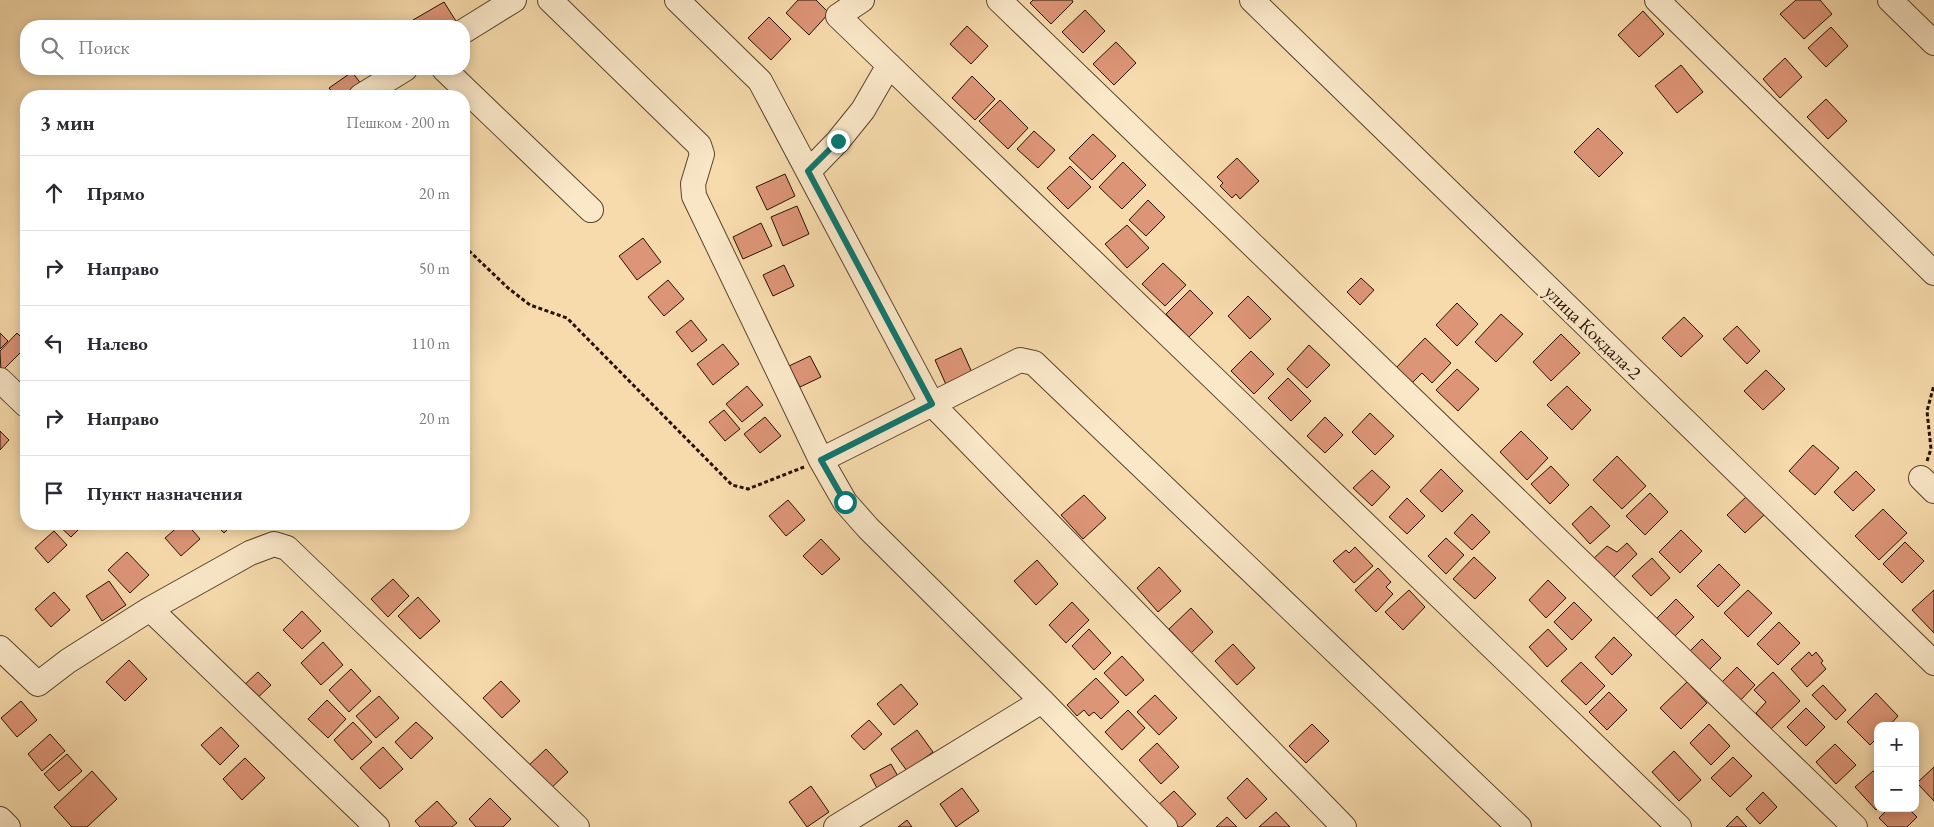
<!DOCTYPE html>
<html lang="ru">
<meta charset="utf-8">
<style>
:root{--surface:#fff;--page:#f7f7f7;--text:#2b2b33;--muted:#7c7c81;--line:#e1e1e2}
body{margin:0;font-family:"EB Garamond",serif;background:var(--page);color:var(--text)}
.controls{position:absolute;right:15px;bottom:15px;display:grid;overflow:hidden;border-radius:10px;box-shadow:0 2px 12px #0003}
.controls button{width:45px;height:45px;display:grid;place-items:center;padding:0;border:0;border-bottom:1px solid var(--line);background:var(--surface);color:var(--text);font:25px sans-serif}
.stop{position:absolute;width:15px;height:15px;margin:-11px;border:4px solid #0f766e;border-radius:50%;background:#fff}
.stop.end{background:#0f766e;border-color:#fff;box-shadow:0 1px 5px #0008}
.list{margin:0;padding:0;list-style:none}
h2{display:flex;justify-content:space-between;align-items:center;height:65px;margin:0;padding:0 20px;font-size:21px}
h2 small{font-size:16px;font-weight:400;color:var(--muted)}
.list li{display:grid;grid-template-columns:32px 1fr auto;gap:15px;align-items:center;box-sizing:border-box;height:75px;padding:0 20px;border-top:1px solid var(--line)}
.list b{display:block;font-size:19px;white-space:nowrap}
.list em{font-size:16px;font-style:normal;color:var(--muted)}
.icon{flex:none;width:28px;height:28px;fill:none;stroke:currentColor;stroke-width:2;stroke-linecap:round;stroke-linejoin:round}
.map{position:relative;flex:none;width:1934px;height:827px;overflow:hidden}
.search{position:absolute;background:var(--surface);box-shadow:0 2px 12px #0003;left:20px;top:20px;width:450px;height:55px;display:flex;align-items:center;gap:12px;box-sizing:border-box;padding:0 18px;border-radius:20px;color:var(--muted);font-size:19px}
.panel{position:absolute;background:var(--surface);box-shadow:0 2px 12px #0003;left:20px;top:90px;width:450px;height:440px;border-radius:20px}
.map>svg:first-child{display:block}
</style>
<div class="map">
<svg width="1934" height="827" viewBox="0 0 1934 827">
<rect width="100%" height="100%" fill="#f7dbac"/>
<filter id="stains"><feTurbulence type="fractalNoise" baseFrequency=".004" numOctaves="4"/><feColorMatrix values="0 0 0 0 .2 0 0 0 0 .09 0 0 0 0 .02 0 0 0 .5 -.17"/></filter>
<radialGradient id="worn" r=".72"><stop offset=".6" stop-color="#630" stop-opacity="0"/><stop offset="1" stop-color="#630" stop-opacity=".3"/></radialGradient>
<path fill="#dd9577" stroke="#271100" d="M 798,0 L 816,0 L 829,13 L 809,35 L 786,13 Z
M 1033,0 L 1072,0 L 1073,2 L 1051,24 L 1030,3 Z
M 1796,0 L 1820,0 L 1832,14 L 1804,39 L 1780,14 Z
M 444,2 L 459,26 L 417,26 L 413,20 Z
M 1085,10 L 1105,31 L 1083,53 L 1062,32 Z
M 1643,11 L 1664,34 L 1639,57 L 1618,35 Z
M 769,17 L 791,39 L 771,60 L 748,38 Z
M 967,26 L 988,46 L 971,64 L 950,44 Z
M 1831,27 L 1848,46 L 1826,67 L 1808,48 Z
M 1116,42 L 1136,63 L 1114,85 L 1093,64 Z
M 1785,58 L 1802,77 L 1780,98 L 1763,79 Z
M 1681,65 L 1703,92 L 1677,113 L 1655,86 Z
M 352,72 L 365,89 L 355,96 L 335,96 L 329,88 Z
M 972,76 L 995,99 L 975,120 L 952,98 Z
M 1826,99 L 1847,121 L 1828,139 L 1807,117 Z
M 1000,100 L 1028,128 L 1008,149 L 979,121 Z
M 1598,128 L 1623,153 L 1599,177 L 1574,152 Z
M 1034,131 L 1055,150 L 1038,168 L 1017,149 Z
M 1093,134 L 1116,156 L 1092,180 L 1069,158 Z
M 1237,158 L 1259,181 L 1240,199 L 1236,194 L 1232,198 L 1220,186 L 1223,183 L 1217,177 Z
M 1123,162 L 1146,185 L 1122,209 L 1099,187 Z
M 1070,166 L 1091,187 L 1068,209 L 1047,188 Z
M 785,174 L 795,196 L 767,210 L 756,187 Z
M 1148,200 L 1165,217 L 1146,236 L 1129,220 Z
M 797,206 L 809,234 L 783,246 L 771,217 Z
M 761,223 L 772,246 L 743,259 L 733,237 Z
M 1127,225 L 1149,248 L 1127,268 L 1105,244 Z
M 643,238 L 661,262 L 637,280 L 619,256 Z
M 1163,263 L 1186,285 L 1165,306 L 1142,284 Z
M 784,265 L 794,286 L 773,296 L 763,275 Z
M 1361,278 L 1374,290 L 1360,305 L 1347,292 Z
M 668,280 L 684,299 L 664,316 L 648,297 Z
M 1190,290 L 1213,313 L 1189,337 L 1166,314 Z
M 1248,296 L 1271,319 L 1250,339 L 1228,316 Z
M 1457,303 L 1478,324 L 1457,346 L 1436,325 Z
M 1501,314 L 1523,334 L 1496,362 L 1475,342 Z
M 1684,317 L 1703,336 L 1681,357 L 1662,338 Z
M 691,320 L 707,340 L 692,352 L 676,332 Z
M 1737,326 L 1760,351 L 1747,364 L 1723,339 Z
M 0,333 L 8,341 L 0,349 Z
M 17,333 L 26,342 L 26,347 L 1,372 L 0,351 Z
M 1561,334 L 1580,353 L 1551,381 L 1533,362 Z
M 1425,338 L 1451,363 L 1432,383 L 1422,373 L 1410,385 L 1394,370 Z
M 723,344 L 739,364 L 713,385 L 697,364 Z
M 1309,345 L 1330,365 L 1307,388 L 1287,369 Z
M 961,348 L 974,377 L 948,389 L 935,360 Z
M 1251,351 L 1274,374 L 1254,394 L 1231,371 Z
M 810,356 L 821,377 L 800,387 L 789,366 Z
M 1457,369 L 1479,389 L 1458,411 L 1436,390 Z
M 1766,370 L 1785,389 L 1763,410 L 1744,391 Z
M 1288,378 L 1311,401 L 1291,421 L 1268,398 Z
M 747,386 L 763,405 L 742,422 L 726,404 Z
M 1567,386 L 1591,410 L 1572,430 L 1547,405 Z
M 724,410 L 740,429 L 725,441 L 709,422 Z
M 1370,413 L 1394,436 L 1375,455 L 1352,432 Z
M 765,417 L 781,436 L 760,453 L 744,434 Z
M 1325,417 L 1343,435 L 1325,453 L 1307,436 Z
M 0,431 L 9,440 L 0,450 Z
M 1521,431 L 1548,458 L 1527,480 L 1500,452 Z
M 1813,445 L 1839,468 L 1815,495 L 1789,471 Z
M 1617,456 L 1646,486 L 1622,509 L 1593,480 Z
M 1551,466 L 1569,485 L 1550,504 L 1531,484 Z
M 1441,469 L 1463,491 L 1442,512 L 1420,491 Z
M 1372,470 L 1390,487 L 1372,506 L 1353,488 Z
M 1856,471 L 1875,490 L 1853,511 L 1834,492 Z
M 1650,493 L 1668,512 L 1645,535 L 1626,516 Z
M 1084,495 L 1106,518 L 1083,539 L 1061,515 Z
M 1747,496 L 1765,514 L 1745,533 L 1727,515 Z
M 1407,498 L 1425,516 L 1407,534 L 1389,517 Z
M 788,500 L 805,520 L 786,536 L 769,516 Z
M 1591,506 L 1610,526 L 1590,544 L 1572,524 Z
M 1883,509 L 1907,533 L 1879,560 L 1855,536 Z
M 1472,514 L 1490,532 L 1472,550 L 1454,533 Z
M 57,524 L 84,524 L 71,537 Z
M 181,524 L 187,524 L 200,539 L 181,556 L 165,538 Z
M 215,524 L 233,524 L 224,533 Z
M 1681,530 L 1702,551 L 1680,573 L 1659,552 Z
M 54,531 L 67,545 L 48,563 L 35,548 Z
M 1446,538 L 1464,555 L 1446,574 L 1428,556 Z
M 821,539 L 840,559 L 822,575 L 803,556 Z
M 1905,542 L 1924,561 L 1902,583 L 1883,564 Z
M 1627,543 L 1637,554 L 1611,580 L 1592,560 L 1607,546 L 1617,552 Z
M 1355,547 L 1373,566 L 1354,583 L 1333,561 L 1346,550 L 1349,553 Z
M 127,552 L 149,575 L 130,593 L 108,570 Z
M 1474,557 L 1496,578 L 1475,599 L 1453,579 Z
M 1652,558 L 1670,578 L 1651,596 L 1632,576 Z
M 1037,560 L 1058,584 L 1036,605 L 1014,581 Z
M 1719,564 L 1740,585 L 1718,607 L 1697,586 Z
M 1159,567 L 1181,591 L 1158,612 L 1137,588 Z
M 1378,568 L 1391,582 L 1386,587 L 1393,594 L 1376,612 L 1355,590 Z
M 393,579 L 409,596 L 388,617 L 371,599 Z
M 1548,580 L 1566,598 L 1546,618 L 1529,600 Z
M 109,581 L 126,605 L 102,621 L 86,596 Z
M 1409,590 L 1425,607 L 1403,630 L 1385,612 Z
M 1748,590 L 1772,613 L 1748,637 L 1724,613 Z
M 1934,590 L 1934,633 L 1912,610 Z
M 54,592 L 70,610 L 51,627 L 35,609 Z
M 418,597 L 440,621 L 420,639 L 398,616 Z
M 1676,599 L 1694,617 L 1675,636 L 1657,618 Z
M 1072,602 L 1089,620 L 1066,643 L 1049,625 Z
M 1574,602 L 1592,620 L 1572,640 L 1554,622 Z
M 1191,608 L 1213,632 L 1191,653 L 1169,629 Z
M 302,611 L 321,631 L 302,649 L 283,630 Z
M 1779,622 L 1800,643 L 1778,665 L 1757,644 Z
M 1089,629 L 1111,653 L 1094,670 L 1072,646 Z
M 1548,629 L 1567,649 L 1547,667 L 1529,647 Z
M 1614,637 L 1632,655 L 1612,675 L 1595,657 Z
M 1702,639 L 1721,658 L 1702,677 L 1683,658 Z
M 323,642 L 343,665 L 321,685 L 301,663 Z
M 1233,644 L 1255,668 L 1237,685 L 1215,661 Z
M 1809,652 L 1812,656 L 1816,652 L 1823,661 L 1821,663 L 1826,669 L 1807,687 L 1791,669 Z
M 1122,656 L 1144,680 L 1126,696 L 1104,673 Z
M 129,660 L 147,679 L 125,701 L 106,682 Z
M 1581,662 L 1605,686 L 1586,705 L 1561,681 Z
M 1737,667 L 1755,685 L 1737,704 L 1718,686 Z
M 351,669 L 371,691 L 349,712 L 329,690 Z
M 258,672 L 271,685 L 253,702 L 241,688 Z
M 1773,672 L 1800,701 L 1771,729 L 1756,713 L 1766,702 L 1754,690 Z
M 1096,678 L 1119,702 L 1101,719 L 1094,712 L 1089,716 L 1084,710 L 1077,716 L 1067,705 Z
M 501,681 L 520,701 L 502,718 L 483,698 Z
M 1687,682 L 1707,703 L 1681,729 L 1660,708 Z
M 901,684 L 918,704 L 894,725 L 877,704 Z
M 1823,685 L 1846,710 L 1836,720 L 1812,695 Z
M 1609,692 L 1627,710 L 1607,730 L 1589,712 Z
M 1876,693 L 1898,716 L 1889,726 L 1878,726 L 1878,737 L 1870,745 L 1847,722 Z
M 1155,695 L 1177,718 L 1159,735 L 1137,712 Z
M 379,696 L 399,718 L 376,738 L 356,716 Z
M 327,700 L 346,719 L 328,738 L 308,719 Z
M 21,701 L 37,720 L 17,737 L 1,718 Z
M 1806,708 L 1825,727 L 1806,746 L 1787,727 Z
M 1128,710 L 1145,728 L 1122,750 L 1105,732 Z
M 869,720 L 882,734 L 864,750 L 851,736 Z
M 353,722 L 372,742 L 352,760 L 334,740 Z
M 416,722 L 433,738 L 411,759 L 395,742 Z
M 1312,724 L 1329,741 L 1306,763 L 1289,746 Z
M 1709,724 L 1730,746 L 1711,765 L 1690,743 Z
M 221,727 L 239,746 L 220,765 L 201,745 Z
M 917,730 L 933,752 L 907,771 L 891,749 Z
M 50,734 L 65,751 L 42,771 L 28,754 Z
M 1157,743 L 1179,767 L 1161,784 L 1139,760 Z
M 1835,744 L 1856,765 L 1836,784 L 1816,762 Z
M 383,747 L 403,769 L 380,789 L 360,768 Z
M 546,749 L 568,772 L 548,791 L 526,768 Z
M 1674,751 L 1701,780 L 1679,801 L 1652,772 Z
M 67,754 L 82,771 L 59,791 L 44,774 Z
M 1733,757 L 1752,776 L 1730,797 L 1711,778 Z
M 245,758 L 265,778 L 242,800 L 223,779 Z
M 891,764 L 899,778 L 878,790 L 870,775 Z
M 1934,767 L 1934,801 L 1917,783 Z
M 92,771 L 117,799 L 87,827 L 72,827 L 54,807 Z
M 1873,771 L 1878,775 L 1878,808 L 1876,810 L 1855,787 Z
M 1247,778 L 1267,799 L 1246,819 L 1227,798 Z
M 811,786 L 829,812 L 807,827 L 789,802 Z
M 962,788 L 979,811 L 956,827 L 940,804 Z
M 1174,791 L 1196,814 L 1182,827 L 1174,827 L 1156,807 Z
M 1763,792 L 1777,807 L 1760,824 L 1746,809 Z
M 490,798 L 511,819 L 503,827 L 476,827 L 469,819 Z
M 437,801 L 457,823 L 452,827 L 420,827 L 415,821 Z
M 1889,808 L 1908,808 L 1917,817 L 1907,827 L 1888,827 L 1879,818 Z
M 1276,812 L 1290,827 L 1259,827 Z
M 1737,816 L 1747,827 L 1726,827 Z
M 1227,817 L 1237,827 L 1216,827 Z
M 907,820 L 912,827 L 898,827 Z"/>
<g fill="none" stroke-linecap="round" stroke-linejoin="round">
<defs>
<path id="minor" d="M 550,0 L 699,145 L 702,154 L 693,184 L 694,196 L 821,460 L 845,502 L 868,528 L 1042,701 L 1165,827
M 677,0 L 760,81 L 932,404 L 1344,827
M 862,0 L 838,16 L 1679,827
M 999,0 L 1855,827
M 1252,0 L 1934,663
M 1657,0 L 1934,273
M 1890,0 L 1934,43
M 464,31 L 514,0
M 444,69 L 591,210
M 361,96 L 405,69
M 809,171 L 838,141 L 863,110 L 889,65
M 0,380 L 26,405
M 821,460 L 1020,360 L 1034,363 L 1519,827
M 1921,478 L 1934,491
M 150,609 L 377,827
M 0,648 L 38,684 L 68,661 L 150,609 L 250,553 L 274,544 L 287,548 L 577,827
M 0,819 L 8,827
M 836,827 L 1042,701"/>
</defs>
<use href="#minor" stroke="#5b442b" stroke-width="26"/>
<path stroke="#271100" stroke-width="3" stroke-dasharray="4 2.5" stroke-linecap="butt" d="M 464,246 L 508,288 L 530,305 L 567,318 L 732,485 L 748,489 L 804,467
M 1927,461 L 1931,449 L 1927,411 L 1934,385"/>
<use href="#minor" stroke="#fae8c9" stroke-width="24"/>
</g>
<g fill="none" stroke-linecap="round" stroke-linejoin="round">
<path stroke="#0f766e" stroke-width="6" d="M 838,141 L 808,171 L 932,404 L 821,460 L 845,502"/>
</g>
<g text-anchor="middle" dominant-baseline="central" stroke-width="5" stroke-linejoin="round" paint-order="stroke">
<g font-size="19" fill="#271100" stroke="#fae8c9">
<text transform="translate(1593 332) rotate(44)">улица Кокдала-2</text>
</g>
</g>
<rect width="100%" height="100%" filter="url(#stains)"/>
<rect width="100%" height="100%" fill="url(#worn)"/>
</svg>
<div class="controls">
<button>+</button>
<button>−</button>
</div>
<div class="stop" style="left:845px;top:502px"></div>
<div class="stop end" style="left:838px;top:141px"></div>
<div class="search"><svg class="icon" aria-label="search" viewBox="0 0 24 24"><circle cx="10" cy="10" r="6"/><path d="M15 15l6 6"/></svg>Поиск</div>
<section class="panel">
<h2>3 мин<small>Пешком · 200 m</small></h2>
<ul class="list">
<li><svg class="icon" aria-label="ahead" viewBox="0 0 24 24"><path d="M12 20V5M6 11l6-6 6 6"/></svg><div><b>Прямо</b></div><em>20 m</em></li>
<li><svg class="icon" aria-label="right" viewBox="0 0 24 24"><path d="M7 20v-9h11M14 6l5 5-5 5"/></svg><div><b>Направо</b></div><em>50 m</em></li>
<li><svg class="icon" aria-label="left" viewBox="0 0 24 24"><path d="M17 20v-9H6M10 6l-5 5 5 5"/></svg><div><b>Налево</b></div><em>110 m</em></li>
<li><svg class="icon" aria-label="right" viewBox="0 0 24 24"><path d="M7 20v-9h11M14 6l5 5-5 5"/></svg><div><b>Направо</b></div><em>20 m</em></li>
<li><svg class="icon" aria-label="arrive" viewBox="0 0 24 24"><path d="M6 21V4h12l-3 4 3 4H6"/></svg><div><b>Пункт назначения</b></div></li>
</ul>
</section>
</div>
